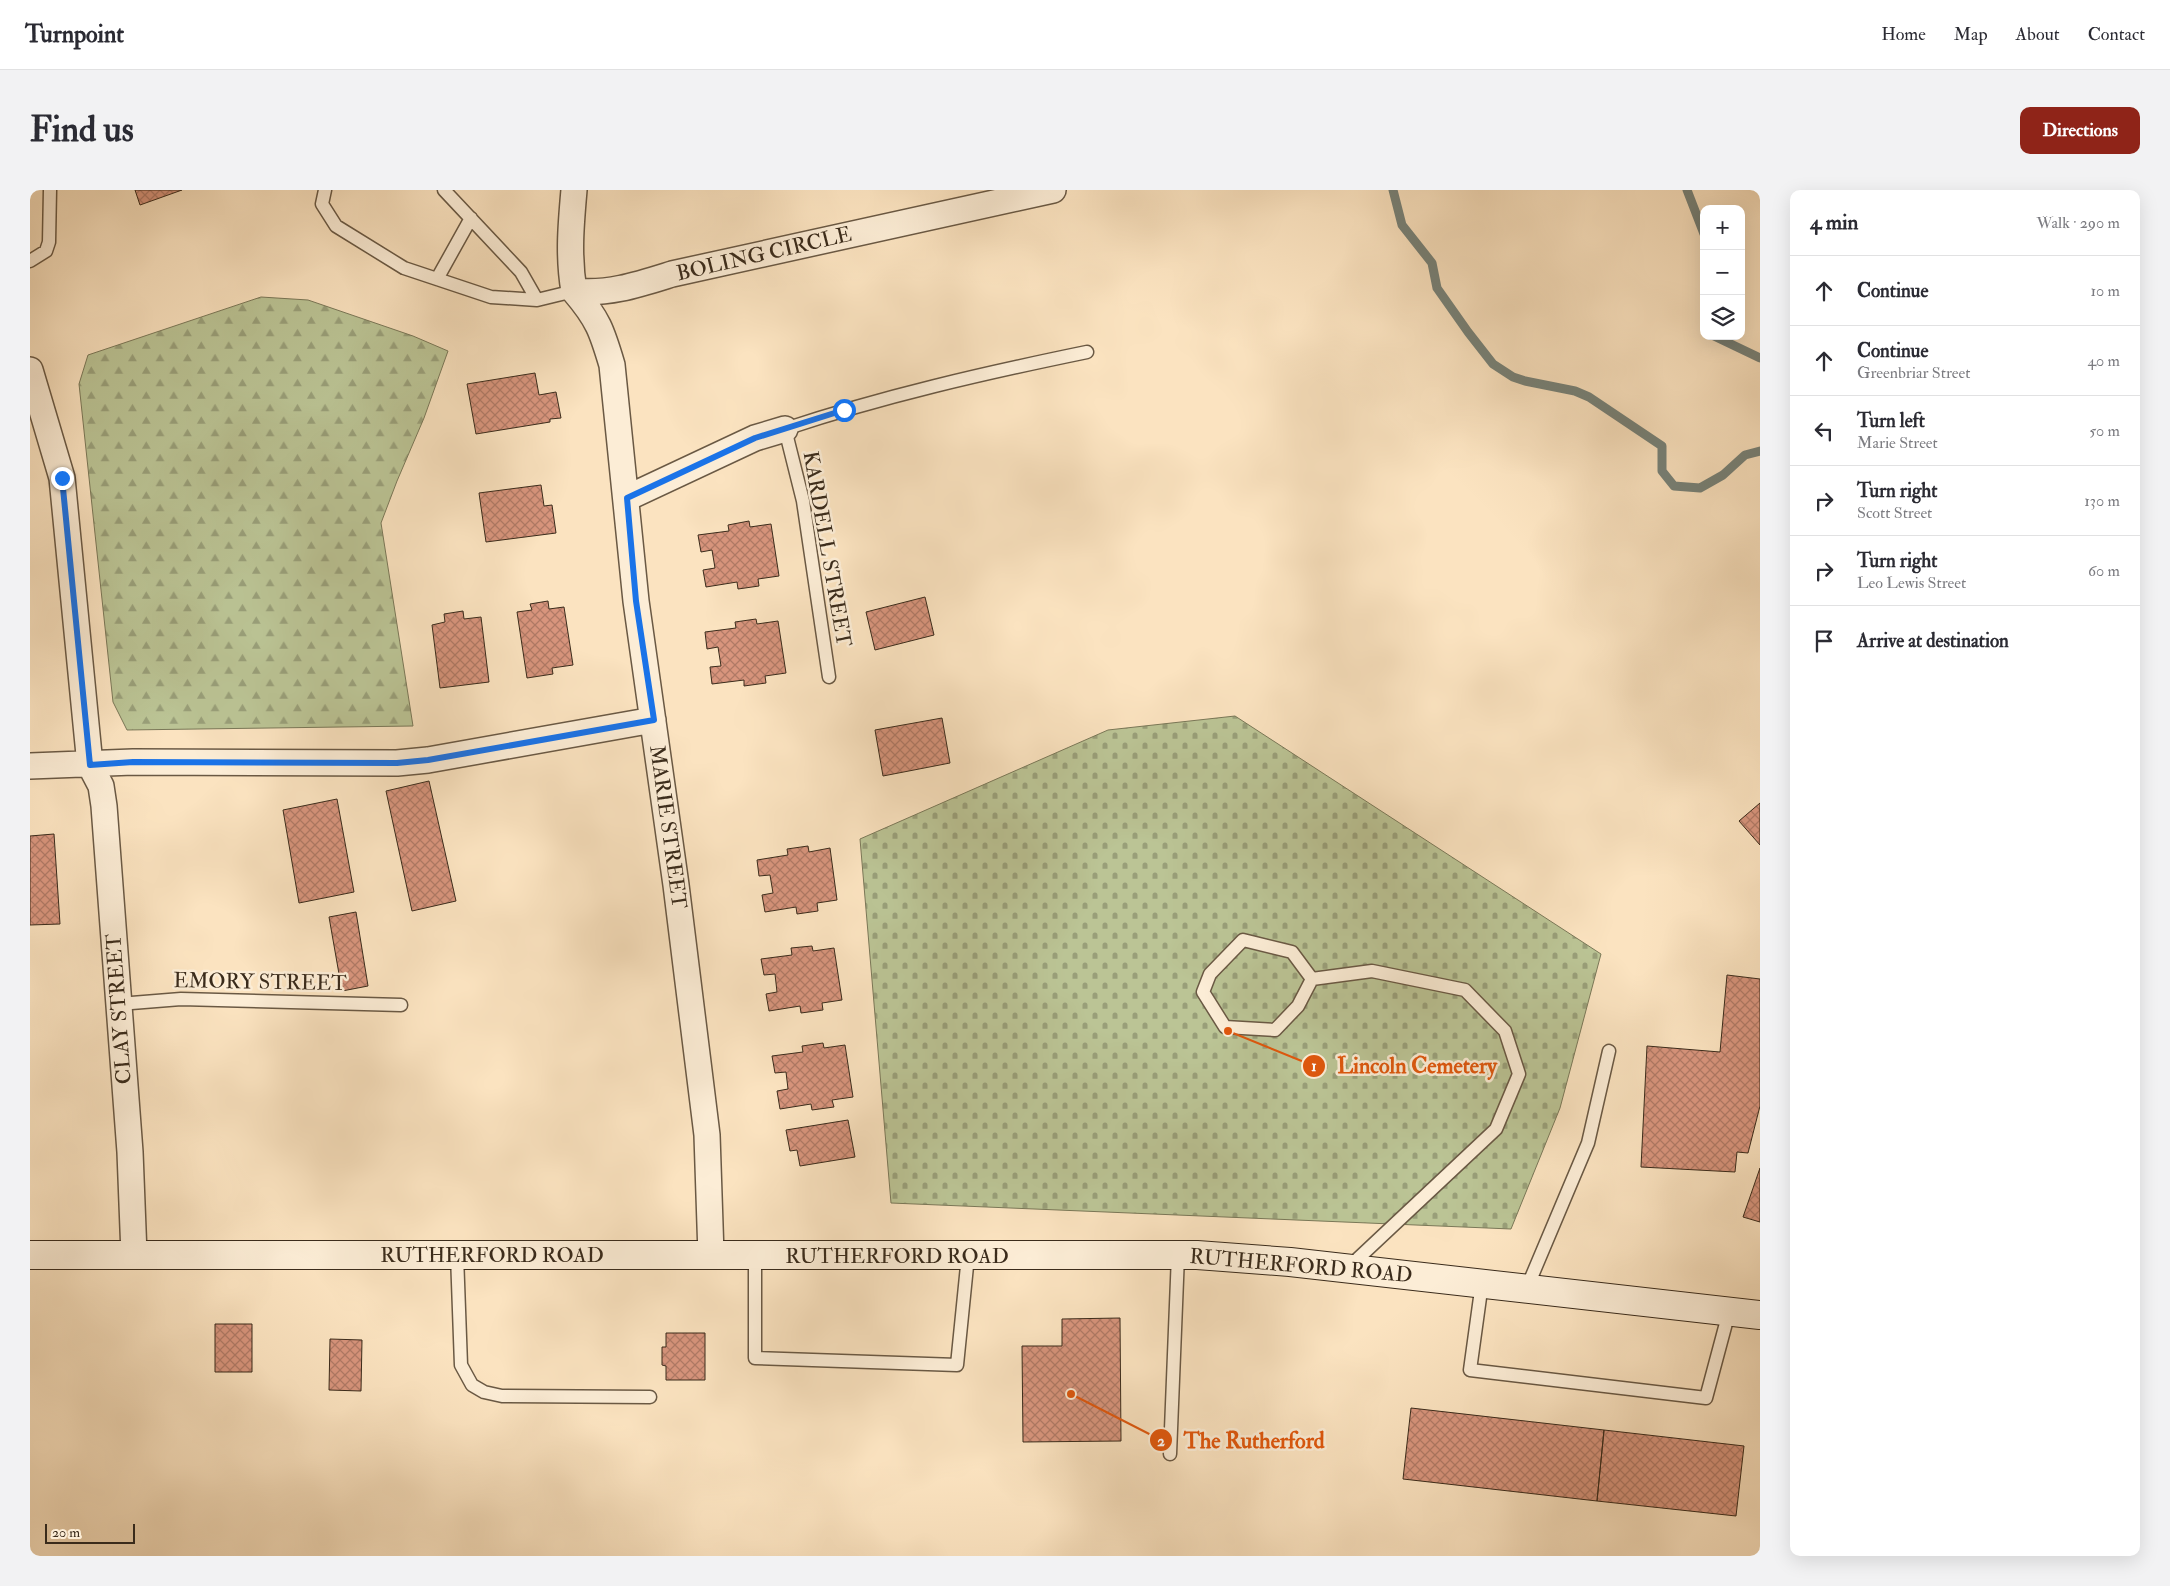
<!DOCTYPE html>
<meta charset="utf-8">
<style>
:root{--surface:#fff;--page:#f2f2f3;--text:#2b2b33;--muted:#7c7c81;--line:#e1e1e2;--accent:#8f2418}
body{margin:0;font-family:"IM FELL Double Pica",serif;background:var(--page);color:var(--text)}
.controls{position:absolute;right:15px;top:15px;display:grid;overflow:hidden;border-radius:10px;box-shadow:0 5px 20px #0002}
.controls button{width:45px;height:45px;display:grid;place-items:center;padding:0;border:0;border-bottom:1px solid var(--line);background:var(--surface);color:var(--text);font:25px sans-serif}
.scale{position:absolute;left:15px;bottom:12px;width:90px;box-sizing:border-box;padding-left:5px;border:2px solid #3a2b1b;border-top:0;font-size:14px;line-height:18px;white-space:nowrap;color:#3a2b1b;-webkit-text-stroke:4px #fcedd6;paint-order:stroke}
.stop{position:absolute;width:15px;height:15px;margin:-11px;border:4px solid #1a73e8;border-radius:50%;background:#fff}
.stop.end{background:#1a73e8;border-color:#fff;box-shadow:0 1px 5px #0008}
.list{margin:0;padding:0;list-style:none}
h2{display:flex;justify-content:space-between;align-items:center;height:65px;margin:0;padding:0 20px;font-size:21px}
h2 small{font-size:16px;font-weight:400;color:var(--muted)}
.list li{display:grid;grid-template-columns:32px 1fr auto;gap:15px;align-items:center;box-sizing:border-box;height:70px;padding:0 20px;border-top:1px solid var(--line)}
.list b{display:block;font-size:19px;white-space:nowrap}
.list p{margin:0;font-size:16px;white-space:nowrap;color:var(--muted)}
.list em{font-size:16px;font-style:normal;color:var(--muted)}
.icon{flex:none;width:28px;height:28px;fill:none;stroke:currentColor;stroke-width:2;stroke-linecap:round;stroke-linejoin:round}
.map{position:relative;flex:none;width:1730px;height:1366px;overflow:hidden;border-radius:10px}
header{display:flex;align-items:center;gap:30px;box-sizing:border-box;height:70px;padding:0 25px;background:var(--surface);border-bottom:1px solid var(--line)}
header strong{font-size:24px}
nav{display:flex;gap:28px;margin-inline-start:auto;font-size:18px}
.intro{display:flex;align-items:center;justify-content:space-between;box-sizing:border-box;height:120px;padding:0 30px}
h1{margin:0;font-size:35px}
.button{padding:12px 22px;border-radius:10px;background:var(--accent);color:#fff;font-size:18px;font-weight:700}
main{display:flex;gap:30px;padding:0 30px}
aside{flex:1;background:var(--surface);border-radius:10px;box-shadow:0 5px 20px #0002}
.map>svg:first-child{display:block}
</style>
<header>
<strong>Turnpoint</strong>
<nav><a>Home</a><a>Map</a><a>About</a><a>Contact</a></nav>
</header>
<div class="intro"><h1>Find us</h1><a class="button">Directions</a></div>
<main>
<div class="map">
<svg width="1730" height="1366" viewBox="0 0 1730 1366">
<defs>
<pattern id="forest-firs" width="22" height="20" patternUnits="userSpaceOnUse" patternTransform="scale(1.25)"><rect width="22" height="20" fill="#bbc495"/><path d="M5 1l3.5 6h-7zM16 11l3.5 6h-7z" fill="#999f79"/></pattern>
<pattern id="cemetery-stones" width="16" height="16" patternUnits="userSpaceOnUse" patternTransform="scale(1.25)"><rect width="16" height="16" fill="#bbc495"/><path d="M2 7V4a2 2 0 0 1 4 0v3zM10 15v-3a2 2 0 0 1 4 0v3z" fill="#999f79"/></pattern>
<pattern id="building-cross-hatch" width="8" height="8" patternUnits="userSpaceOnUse" patternTransform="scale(1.25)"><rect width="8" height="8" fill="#d8957d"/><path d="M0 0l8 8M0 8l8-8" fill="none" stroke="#b07a66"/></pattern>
</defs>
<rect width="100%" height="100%" fill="#fbe3c0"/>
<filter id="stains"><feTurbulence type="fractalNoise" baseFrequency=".004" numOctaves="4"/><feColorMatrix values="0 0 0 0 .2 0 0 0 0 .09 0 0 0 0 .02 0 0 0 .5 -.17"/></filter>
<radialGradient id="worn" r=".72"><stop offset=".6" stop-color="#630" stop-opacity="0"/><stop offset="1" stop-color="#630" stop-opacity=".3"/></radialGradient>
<path fill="url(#forest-firs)" stroke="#7a7858" d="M 231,107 L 278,110 L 383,146 L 418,161 L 394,228 L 367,291 L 351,333 L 383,536 L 97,540 L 83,512 L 49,194 L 58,165 Z"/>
<path fill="url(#cemetery-stones)" stroke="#7a7858" d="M 1205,526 L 1571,764 L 1530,918 L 1481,1039 L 861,1013 L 830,649 L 1078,540 Z"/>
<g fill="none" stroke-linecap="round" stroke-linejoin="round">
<path stroke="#78837a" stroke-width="9" d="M 1363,0 L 1372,35 L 1402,73 L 1407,98 L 1438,142 L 1463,174 L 1483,187 L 1495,191 L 1545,201 L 1559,207 L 1632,256 L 1632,281 L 1644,296 L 1670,298 L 1693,285 L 1715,265 L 1730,261
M 1657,0 L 1674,44
M 1684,146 L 1730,168"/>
</g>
<path fill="url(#building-cross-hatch)" stroke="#3a2b1b" d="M 105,0 L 152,0 L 110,15 Z
M 505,183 L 509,205 L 526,202 L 531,228 L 520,229 L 520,232 L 446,244 L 437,194 Z
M 511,295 L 514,316 L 522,315 L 526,343 L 456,352 L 449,303 Z
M 719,331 L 720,337 L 741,334 L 749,386 L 728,389 L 729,396 L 708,399 L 707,392 L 676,397 L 673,380 L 685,378 L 682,360 L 671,362 L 668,345 L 699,341 L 698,335 Z
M 895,407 L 904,445 L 845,460 L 836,422 Z
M 518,411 L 519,419 L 534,417 L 543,475 L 522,478 L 523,484 L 497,488 L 487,422 L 502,420 L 500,414 Z
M 433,421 L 434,429 L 451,427 L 459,492 L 410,498 L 402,435 L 415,432 L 414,424 Z
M 726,429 L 727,434 L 748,431 L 756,483 L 735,486 L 736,493 L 714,496 L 714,490 L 682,494 L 680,477 L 691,476 L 688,457 L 677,459 L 675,442 L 706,438 L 705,432 Z
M 912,528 L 920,573 L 853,586 L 845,540 Z
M 399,591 L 426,711 L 382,721 L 356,601 Z
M 307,609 L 324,702 L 269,713 L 253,620 Z
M 1730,613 L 1730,655 L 1709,631 Z
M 24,644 L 30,734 L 0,735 L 0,646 Z
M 778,656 L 779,662 L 800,658 L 807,710 L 787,713 L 788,721 L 767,724 L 766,717 L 735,722 L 732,705 L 743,703 L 740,685 L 729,686 L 727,670 L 758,665 L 757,659 Z
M 326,722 L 338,796 L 312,801 L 299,727 Z
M 782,756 L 783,761 L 804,758 L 812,810 L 792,813 L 793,820 L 771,823 L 770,816 L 739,821 L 736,804 L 747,802 L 745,784 L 734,785 L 731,769 L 762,765 L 761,758 Z
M 1697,785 L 1730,789 L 1730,916 L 1718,963 L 1707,962 L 1705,982 L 1611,977 L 1617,856 L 1690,862 Z
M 793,853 L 794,858 L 815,855 L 823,907 L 802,910 L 804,917 L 782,920 L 781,914 L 750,919 L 747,901 L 758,899 L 756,882 L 745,883 L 742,866 L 773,862 L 772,856 Z
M 818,930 L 825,967 L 770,976 L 767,960 L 760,961 L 756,940 Z
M 1730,978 L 1730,1032 L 1713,1027 Z
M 1090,1128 L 1091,1251 L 993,1252 L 992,1156 L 1032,1156 L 1032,1129 Z
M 185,1134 L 222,1134 L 222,1182 L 185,1182 Z
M 636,1143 L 675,1143 L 675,1190 L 636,1190 L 636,1176 L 632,1175 L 632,1157 L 636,1157 Z
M 300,1149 L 332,1150 L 331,1201 L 299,1200 Z
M 1381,1218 L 1574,1240 L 1567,1311 L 1373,1289 Z
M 1574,1240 L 1714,1256 L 1706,1326 L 1567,1311 Z"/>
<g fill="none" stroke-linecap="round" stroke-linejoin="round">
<defs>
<path id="lane" d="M 295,0 L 292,14 L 306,36 L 374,78 L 461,107 L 507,110 L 544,101
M 414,0 L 491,82 L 507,110
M 0,71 L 16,61 L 19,52 L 20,0
M 407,89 L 441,28
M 799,487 L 773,311 L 755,239 C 854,206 955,183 1057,162
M 1282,789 L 1268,816 L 1245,840 L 1195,837 L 1173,802 L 1180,784 L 1213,750 L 1262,762 L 1282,789 L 1342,781 L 1435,800 L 1475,841 L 1489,884 L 1466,939 L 1319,1077
M 89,814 L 151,809 L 371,815
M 427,1065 L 431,1175 L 442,1195 L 454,1202 L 472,1206 L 620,1207
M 725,1065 L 725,1168 L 927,1175 L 938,1066
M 1452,1093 L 1440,1180 L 1676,1208 L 1699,1122
M 1496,1100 L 1558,953 L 1579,861
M 1140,1264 L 1148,1065"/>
<path id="street" d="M 544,0 C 541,34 538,66 544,101 C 578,105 610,94 642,84 L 1023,0
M 544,101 C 568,129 572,141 582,175 L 606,411 L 646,695 L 677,945 L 681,1065
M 0,180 L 32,288 L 60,575 L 71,596 L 74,616 L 100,962 L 104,1065
M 597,308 L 725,248 L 755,239
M 0,576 L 103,572 L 367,573 L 398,570 L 623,530"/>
<path id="secondary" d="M 0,1065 L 1167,1065 L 1260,1072 L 1730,1125"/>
</defs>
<use href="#lane" stroke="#6a5944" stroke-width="15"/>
<use href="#street" stroke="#6a5944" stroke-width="28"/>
<use href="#secondary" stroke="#3a2b1b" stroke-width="30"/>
<use href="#lane" stroke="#fcedd6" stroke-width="12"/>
<use href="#street" stroke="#fcedd6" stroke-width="25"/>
<use href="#secondary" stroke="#fcedd6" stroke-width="28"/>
</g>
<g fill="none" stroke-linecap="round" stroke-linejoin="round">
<path stroke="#1a73e8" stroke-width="6" d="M 32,288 L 60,575 L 103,572 L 367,573 L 398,570 L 624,530 L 606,411 L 597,308 L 725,248 L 814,220"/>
</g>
<g text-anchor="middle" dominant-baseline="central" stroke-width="5" stroke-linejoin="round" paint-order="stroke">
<g font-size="21" fill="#3a2b1b" stroke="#fcedd6">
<text transform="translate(734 64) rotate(-13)">BOLING CIRCLE</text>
<text transform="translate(797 359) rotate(80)">KARDELL STREET</text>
<text transform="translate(638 637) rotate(82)">MARIE STREET</text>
<text transform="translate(230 792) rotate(1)">EMORY STREET</text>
<text transform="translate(89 819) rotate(-94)">CLAY STREET</text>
<text x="462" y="1065">RUTHERFORD ROAD</text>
<text x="867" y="1066">RUTHERFORD ROAD</text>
<text transform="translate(1271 1076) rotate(5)">RUTHERFORD ROAD</text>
</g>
</g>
<path fill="none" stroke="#df570d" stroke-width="2" d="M1198 841L1284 876M1041 1204L1131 1250"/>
<g fill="#df570d" stroke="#fcedd6" stroke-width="2">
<circle cx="1198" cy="841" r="5"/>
<circle cx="1041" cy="1204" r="5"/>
<circle cx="1284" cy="876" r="12"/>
<circle cx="1131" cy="1250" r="12"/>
</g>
<g font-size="15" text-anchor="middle" font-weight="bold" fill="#fff">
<text x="1284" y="881">1</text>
<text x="1131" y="1256">2</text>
</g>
<g font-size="22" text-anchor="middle" font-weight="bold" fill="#df570d" stroke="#fcedd6" stroke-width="5" stroke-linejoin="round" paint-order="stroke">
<text x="1387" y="883">Lincoln Cemetery</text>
<text x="1224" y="1258">The Rutherford</text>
</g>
<rect width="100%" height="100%" filter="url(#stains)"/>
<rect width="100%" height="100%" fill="url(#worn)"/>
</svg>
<div class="controls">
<button>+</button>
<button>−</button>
<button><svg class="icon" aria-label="layers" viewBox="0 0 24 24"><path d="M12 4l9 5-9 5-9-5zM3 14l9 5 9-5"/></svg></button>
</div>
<div class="scale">20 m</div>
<div class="stop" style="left:814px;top:220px"></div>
<div class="stop end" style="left:32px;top:288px"></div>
</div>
<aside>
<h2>4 min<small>Walk · 290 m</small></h2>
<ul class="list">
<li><svg class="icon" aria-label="ahead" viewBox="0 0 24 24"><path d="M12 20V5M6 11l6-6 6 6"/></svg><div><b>Continue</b></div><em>10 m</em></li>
<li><svg class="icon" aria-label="ahead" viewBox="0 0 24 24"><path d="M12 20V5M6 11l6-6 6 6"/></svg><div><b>Continue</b><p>Greenbriar Street</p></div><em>40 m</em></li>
<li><svg class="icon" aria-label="left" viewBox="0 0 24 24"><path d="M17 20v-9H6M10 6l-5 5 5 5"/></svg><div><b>Turn left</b><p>Marie Street</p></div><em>50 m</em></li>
<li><svg class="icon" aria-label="right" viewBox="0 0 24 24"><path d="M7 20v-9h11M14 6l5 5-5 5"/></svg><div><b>Turn right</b><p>Scott Street</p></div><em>130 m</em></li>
<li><svg class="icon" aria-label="right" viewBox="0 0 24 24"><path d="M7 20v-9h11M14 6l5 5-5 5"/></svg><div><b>Turn right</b><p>Leo Lewis Street</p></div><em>60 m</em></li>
<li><svg class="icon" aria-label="arrive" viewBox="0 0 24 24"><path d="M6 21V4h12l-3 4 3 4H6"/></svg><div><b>Arrive at destination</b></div></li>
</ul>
</aside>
</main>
